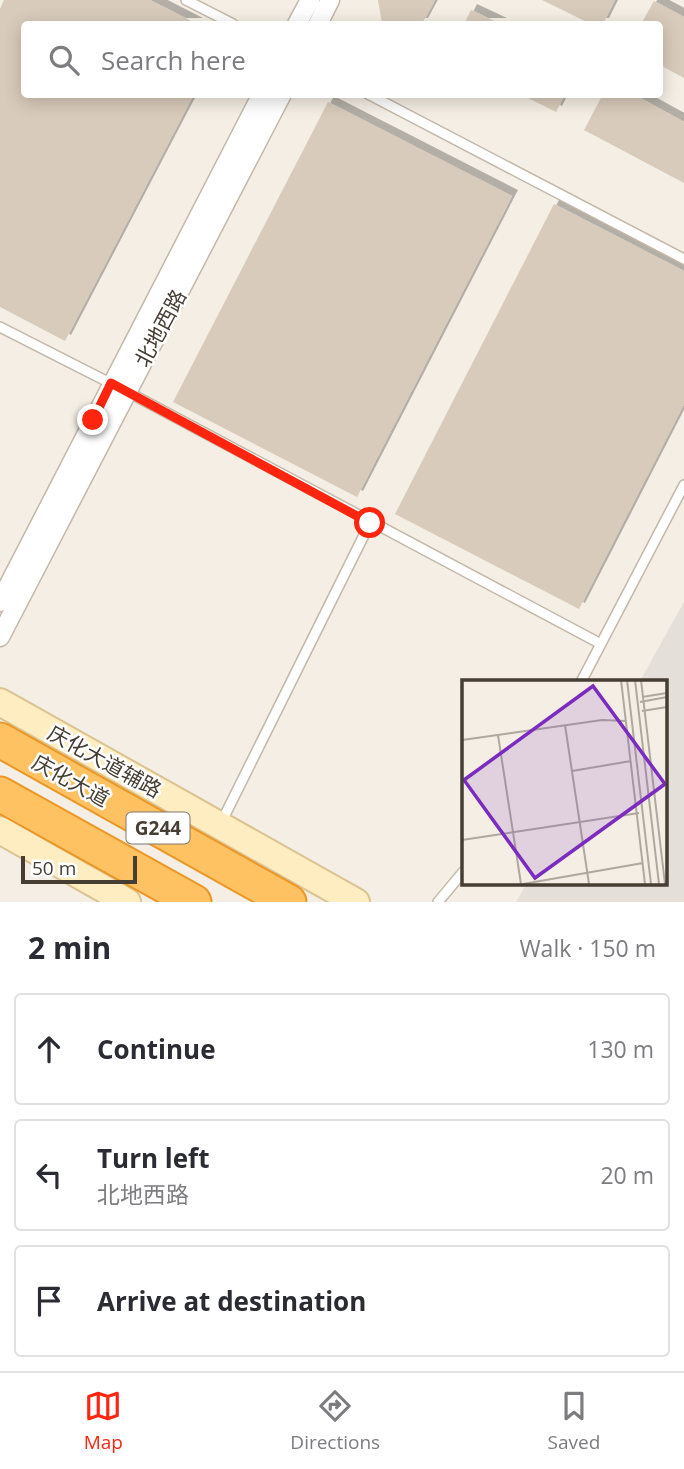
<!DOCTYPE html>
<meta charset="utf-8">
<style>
:root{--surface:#fff;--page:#f2f2f3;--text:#2b2b33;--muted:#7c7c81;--line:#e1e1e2;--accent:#ff250f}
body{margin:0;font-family:"Open Sans","Noto Sans SC",sans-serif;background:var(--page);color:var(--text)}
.scale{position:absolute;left:21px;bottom:18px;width:116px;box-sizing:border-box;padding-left:7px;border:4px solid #463e33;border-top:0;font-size:19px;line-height:24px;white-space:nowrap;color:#463e33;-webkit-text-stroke:5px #fff;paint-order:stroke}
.stop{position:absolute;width:21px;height:21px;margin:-16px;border:5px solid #ff250f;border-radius:50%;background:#fff}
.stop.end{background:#ff250f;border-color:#fff;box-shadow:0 2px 7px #0008}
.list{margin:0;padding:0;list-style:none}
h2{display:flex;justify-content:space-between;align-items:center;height:91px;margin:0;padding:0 28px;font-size:30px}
h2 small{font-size:23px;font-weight:400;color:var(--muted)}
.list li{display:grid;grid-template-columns:46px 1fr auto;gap:21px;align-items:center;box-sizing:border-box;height:112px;margin:0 14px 14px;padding:0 14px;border:2px solid var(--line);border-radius:7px}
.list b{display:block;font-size:26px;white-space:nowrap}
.list p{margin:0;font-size:23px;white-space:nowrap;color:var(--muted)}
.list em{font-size:23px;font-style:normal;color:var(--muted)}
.icon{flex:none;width:38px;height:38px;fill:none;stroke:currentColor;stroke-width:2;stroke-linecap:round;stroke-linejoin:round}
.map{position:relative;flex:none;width:684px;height:902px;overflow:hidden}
.search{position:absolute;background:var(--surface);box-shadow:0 4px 18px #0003;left:21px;right:21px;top:21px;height:77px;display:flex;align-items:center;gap:18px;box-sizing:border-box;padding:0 24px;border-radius:7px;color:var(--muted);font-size:26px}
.sheet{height:469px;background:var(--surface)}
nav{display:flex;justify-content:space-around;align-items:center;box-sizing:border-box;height:98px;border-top:2px solid var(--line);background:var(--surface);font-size:19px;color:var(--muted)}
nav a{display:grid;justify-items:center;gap:4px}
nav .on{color:var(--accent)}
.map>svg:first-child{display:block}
</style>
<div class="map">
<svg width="684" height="902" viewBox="0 0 684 902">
<defs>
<filter id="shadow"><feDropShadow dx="6" dy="-6" stdDeviation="0" flood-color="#0004"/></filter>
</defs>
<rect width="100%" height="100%" fill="#f4eee4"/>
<path fill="#e5dfd9" d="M 684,602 L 684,902 L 516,902 L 527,883 L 665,883 L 665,682 L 640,681 Z"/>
<path fill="#d9cbbb" filter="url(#shadow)" d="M 4,0 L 150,0 L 197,24 L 24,24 L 24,94 L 194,94 L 65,341 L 0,307 L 0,9 Z
M 378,0 L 435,0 L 422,24 L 382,23 Z
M 542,0 L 615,0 L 603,24 L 591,24 Z
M 654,1 L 684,17 L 684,78 L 660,65 L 660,24 L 641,24 Z
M 471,10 L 501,24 L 464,24 Z
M 520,94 L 565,94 L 556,112 Z
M 603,94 L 633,94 L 684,122 L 684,183 L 584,130 Z
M 328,102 L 512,196 L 357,497 L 173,402 Z
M 554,204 L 684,271 L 684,404 L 579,609 L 395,514 Z"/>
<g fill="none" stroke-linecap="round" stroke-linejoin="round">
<defs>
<path id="lane" d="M 186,0 L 233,24
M 368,94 L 684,259
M 0,327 L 114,385
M 126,391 L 601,644
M 581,682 L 684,485
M 221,823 L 370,523
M 438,902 L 463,872"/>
<path id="street" d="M 297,24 L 310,0
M 318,24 L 330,0
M 0,602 L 262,94
M 0,637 L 282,94"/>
<path id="secondary" d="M 0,702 L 356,902
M 0,830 L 127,902"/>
<path id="highway" d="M 0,740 L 289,902
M 0,794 L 194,902"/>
</defs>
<use href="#lane" stroke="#c3b8a8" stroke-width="12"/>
<use href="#street" stroke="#c3b8a8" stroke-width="21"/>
<use href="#secondary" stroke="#dbc391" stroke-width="30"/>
<use href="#highway" stroke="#ec9725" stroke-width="37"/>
<use href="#lane" stroke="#fff" stroke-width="9"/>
<use href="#street" stroke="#fff" stroke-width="18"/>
<use href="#secondary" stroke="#ffedc2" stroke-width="26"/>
<use href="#highway" stroke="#ffc263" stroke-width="33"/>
</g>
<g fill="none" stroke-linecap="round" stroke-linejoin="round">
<path stroke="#ff250f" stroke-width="9" d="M 93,420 L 111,383 L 370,523"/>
</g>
<g text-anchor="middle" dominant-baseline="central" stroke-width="5" stroke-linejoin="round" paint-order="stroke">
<rect fill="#fff" stroke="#7e7870" stroke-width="2" x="126.5" y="812.5" width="63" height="31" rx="5"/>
<g font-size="19" font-weight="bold" fill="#463e33">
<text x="158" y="828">G244</text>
</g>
<g font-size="21" fill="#463e33" stroke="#fff">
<text transform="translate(160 328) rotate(-62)">北地西路</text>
<text transform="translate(105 761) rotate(29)">庆化大道辅路</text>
<text transform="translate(71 780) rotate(29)">庆化大道</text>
</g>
</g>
<g transform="translate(462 680)">
<rect width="205" height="205" fill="#f4eee4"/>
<path fill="none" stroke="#aea89d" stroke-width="2" d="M 159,0 L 183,204M 165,0 L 189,204M 173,0 L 197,204M 179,0 L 203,204M 180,17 L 205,13M 178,22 L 205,17M 180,31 L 205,27M 103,45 L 127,204M 36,55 L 59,204M 0,60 L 140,40 L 164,41M 110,91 L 169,81M 0,160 L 177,133M 61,204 L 181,183"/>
<path fill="#7b2cbf" fill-opacity="0.15" stroke="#7b2cbf" stroke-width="3.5" d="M 131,6 L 203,104 L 73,198 L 2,100 Z"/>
<rect width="205" height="205" fill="none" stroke="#463e33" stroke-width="3.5"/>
</g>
</svg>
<div class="scale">50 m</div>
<div class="stop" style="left:370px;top:523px"></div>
<div class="stop end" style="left:93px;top:420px"></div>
<div class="search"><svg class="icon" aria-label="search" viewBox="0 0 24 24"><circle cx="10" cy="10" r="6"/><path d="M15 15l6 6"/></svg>Search here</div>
</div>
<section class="sheet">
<h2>2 min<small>Walk · 150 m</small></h2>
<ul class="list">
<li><svg class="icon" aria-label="ahead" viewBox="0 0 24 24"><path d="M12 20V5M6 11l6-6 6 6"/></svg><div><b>Continue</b></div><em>130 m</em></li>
<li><svg class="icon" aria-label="left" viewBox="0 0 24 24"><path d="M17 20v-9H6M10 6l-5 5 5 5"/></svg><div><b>Turn left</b><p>北地西路</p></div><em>20 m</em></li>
<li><svg class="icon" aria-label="arrive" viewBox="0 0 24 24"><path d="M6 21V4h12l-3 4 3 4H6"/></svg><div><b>Arrive at destination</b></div></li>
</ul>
</section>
<nav>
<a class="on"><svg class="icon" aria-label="map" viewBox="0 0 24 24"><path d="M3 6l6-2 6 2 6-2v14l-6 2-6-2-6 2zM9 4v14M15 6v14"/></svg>Map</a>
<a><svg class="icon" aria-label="directions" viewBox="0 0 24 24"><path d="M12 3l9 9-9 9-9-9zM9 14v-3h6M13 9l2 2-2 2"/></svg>Directions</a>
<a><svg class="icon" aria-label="saved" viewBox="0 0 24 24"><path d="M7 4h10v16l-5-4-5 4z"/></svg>Saved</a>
</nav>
